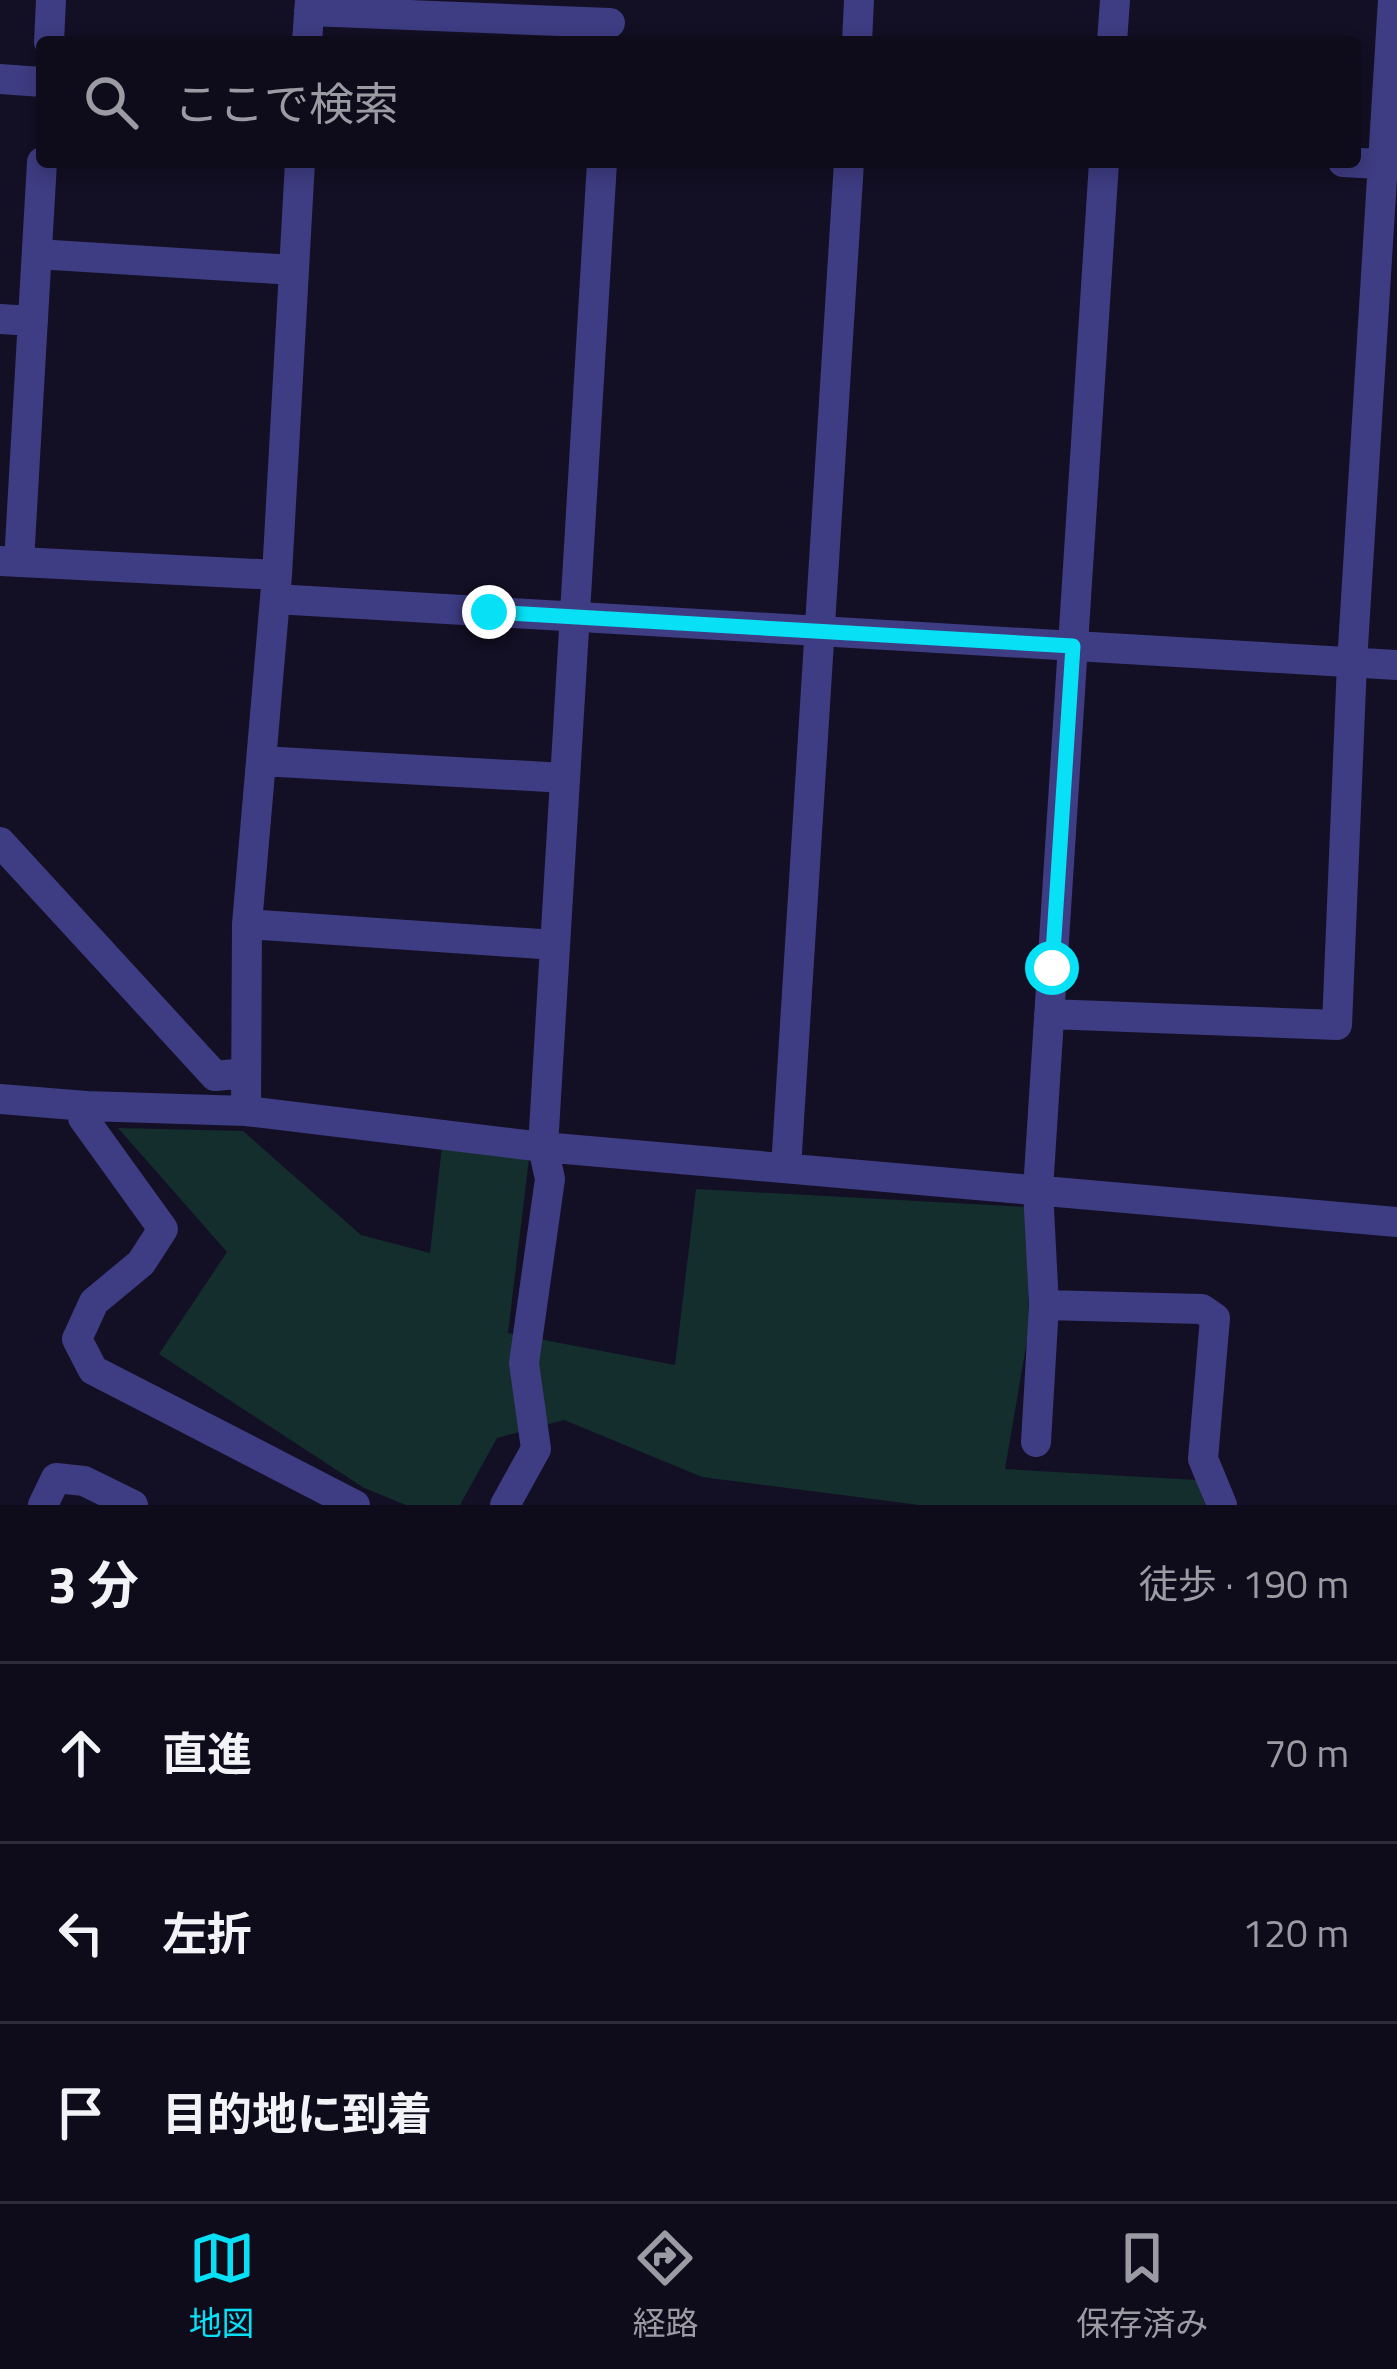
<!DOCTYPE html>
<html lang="ja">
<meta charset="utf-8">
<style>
:root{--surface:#0e0b1b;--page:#1c1928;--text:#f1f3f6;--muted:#9b9ba3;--line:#2e2b3a;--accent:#08e0f6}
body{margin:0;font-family:"Titillium Web","Noto Sans JP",sans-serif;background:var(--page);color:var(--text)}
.stop{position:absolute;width:36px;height:36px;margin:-27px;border:9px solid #08e0f6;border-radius:50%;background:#fff}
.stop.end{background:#08e0f6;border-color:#fff;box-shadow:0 3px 12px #0008}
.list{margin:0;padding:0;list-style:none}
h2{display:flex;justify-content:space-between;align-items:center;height:156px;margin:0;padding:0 48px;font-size:51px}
h2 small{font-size:39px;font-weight:400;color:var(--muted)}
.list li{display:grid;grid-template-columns:78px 1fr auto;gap:36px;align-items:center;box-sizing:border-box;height:180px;padding:0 48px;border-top:3px solid var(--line)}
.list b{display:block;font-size:45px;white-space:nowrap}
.list em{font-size:39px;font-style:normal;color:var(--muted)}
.icon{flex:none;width:66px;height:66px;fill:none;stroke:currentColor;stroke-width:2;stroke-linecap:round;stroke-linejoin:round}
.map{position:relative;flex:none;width:1397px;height:1505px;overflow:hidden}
.search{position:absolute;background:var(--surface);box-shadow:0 6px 18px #0003;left:36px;right:36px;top:36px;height:132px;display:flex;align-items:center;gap:30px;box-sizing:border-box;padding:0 42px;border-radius:12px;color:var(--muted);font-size:45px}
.sheet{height:696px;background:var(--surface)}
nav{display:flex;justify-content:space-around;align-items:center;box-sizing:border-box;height:168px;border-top:3px solid var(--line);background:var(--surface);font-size:33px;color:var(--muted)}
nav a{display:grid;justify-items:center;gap:6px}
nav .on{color:var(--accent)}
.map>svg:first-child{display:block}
</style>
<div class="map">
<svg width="1397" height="1505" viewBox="0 0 1397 1505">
<rect width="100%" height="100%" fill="#130f24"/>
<path fill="#132e2d" d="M 118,1128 L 243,1131 L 361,1235 L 430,1253 L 442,1146 L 529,1159 L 508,1333 L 675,1365 L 696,1189 L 1026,1207 L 1029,1329 L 1005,1469 L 1197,1480 L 1205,1505 L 919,1505 L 702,1477 L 564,1420 L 497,1438 L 460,1505 L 406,1505 L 364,1488 L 159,1354 L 227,1252 Z"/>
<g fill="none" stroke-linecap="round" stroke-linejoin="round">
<path stroke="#3e3c82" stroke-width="30" d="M 309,11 L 610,23
M 49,42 L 51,0
M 307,42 L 310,0
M 857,42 L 859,0
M 1112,42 L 1115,0
M 0,79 L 42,82
M 1343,162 L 1397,165
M 37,254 L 293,270
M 0,319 L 33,321
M 0,561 L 277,575
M 19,562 L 42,162
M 275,599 L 1397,665
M 261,761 L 565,778
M 0,842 L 215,1076 L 246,1073
M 247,924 L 555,945
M 1049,1014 L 1337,1025 L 1352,663 L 1393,0
M 0,1099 L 86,1106 L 246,1111 L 543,1147 L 1397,1222
M 86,1106 L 83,1118 L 163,1229 L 141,1263 L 94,1302 L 77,1339 L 93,1370 L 355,1505
M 246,1111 L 247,924 L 277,575 L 300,162
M 786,1168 L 849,162
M 1044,1305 L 1202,1309 L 1215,1318 L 1203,1459 L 1222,1505
M 1036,1442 L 1044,1305 L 1038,1190 L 1104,162
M 43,1505 L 56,1478 L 84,1481 L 133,1505
M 505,1505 L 536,1449 L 524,1363 L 550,1179 L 543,1147 L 602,162"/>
</g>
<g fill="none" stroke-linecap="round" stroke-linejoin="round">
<path stroke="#08e0f6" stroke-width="15" d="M 489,612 L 1073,646 L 1052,968"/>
</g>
</svg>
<div class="stop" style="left:1052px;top:968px"></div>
<div class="stop end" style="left:489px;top:612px"></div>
<div class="search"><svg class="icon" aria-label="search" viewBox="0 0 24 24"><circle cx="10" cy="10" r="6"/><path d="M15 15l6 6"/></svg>ここで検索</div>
</div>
<section class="sheet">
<h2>3 分<small>徒歩 · 190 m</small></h2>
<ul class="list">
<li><svg class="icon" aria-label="ahead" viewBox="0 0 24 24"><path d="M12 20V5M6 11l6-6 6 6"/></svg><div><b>直進</b></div><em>70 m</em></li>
<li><svg class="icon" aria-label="left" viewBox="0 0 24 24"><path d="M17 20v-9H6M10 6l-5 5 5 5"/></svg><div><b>左折</b></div><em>120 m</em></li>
<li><svg class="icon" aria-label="arrive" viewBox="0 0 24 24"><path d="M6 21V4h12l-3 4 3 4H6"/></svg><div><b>目的地に到着</b></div></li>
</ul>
</section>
<nav>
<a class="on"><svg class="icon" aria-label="map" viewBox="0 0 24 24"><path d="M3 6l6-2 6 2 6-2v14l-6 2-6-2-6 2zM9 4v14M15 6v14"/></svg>地図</a>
<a><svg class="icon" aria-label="directions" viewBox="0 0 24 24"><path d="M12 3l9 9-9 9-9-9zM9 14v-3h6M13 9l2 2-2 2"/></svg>経路</a>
<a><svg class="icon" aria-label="saved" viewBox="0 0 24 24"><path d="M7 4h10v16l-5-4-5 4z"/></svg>保存済み</a>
</nav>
